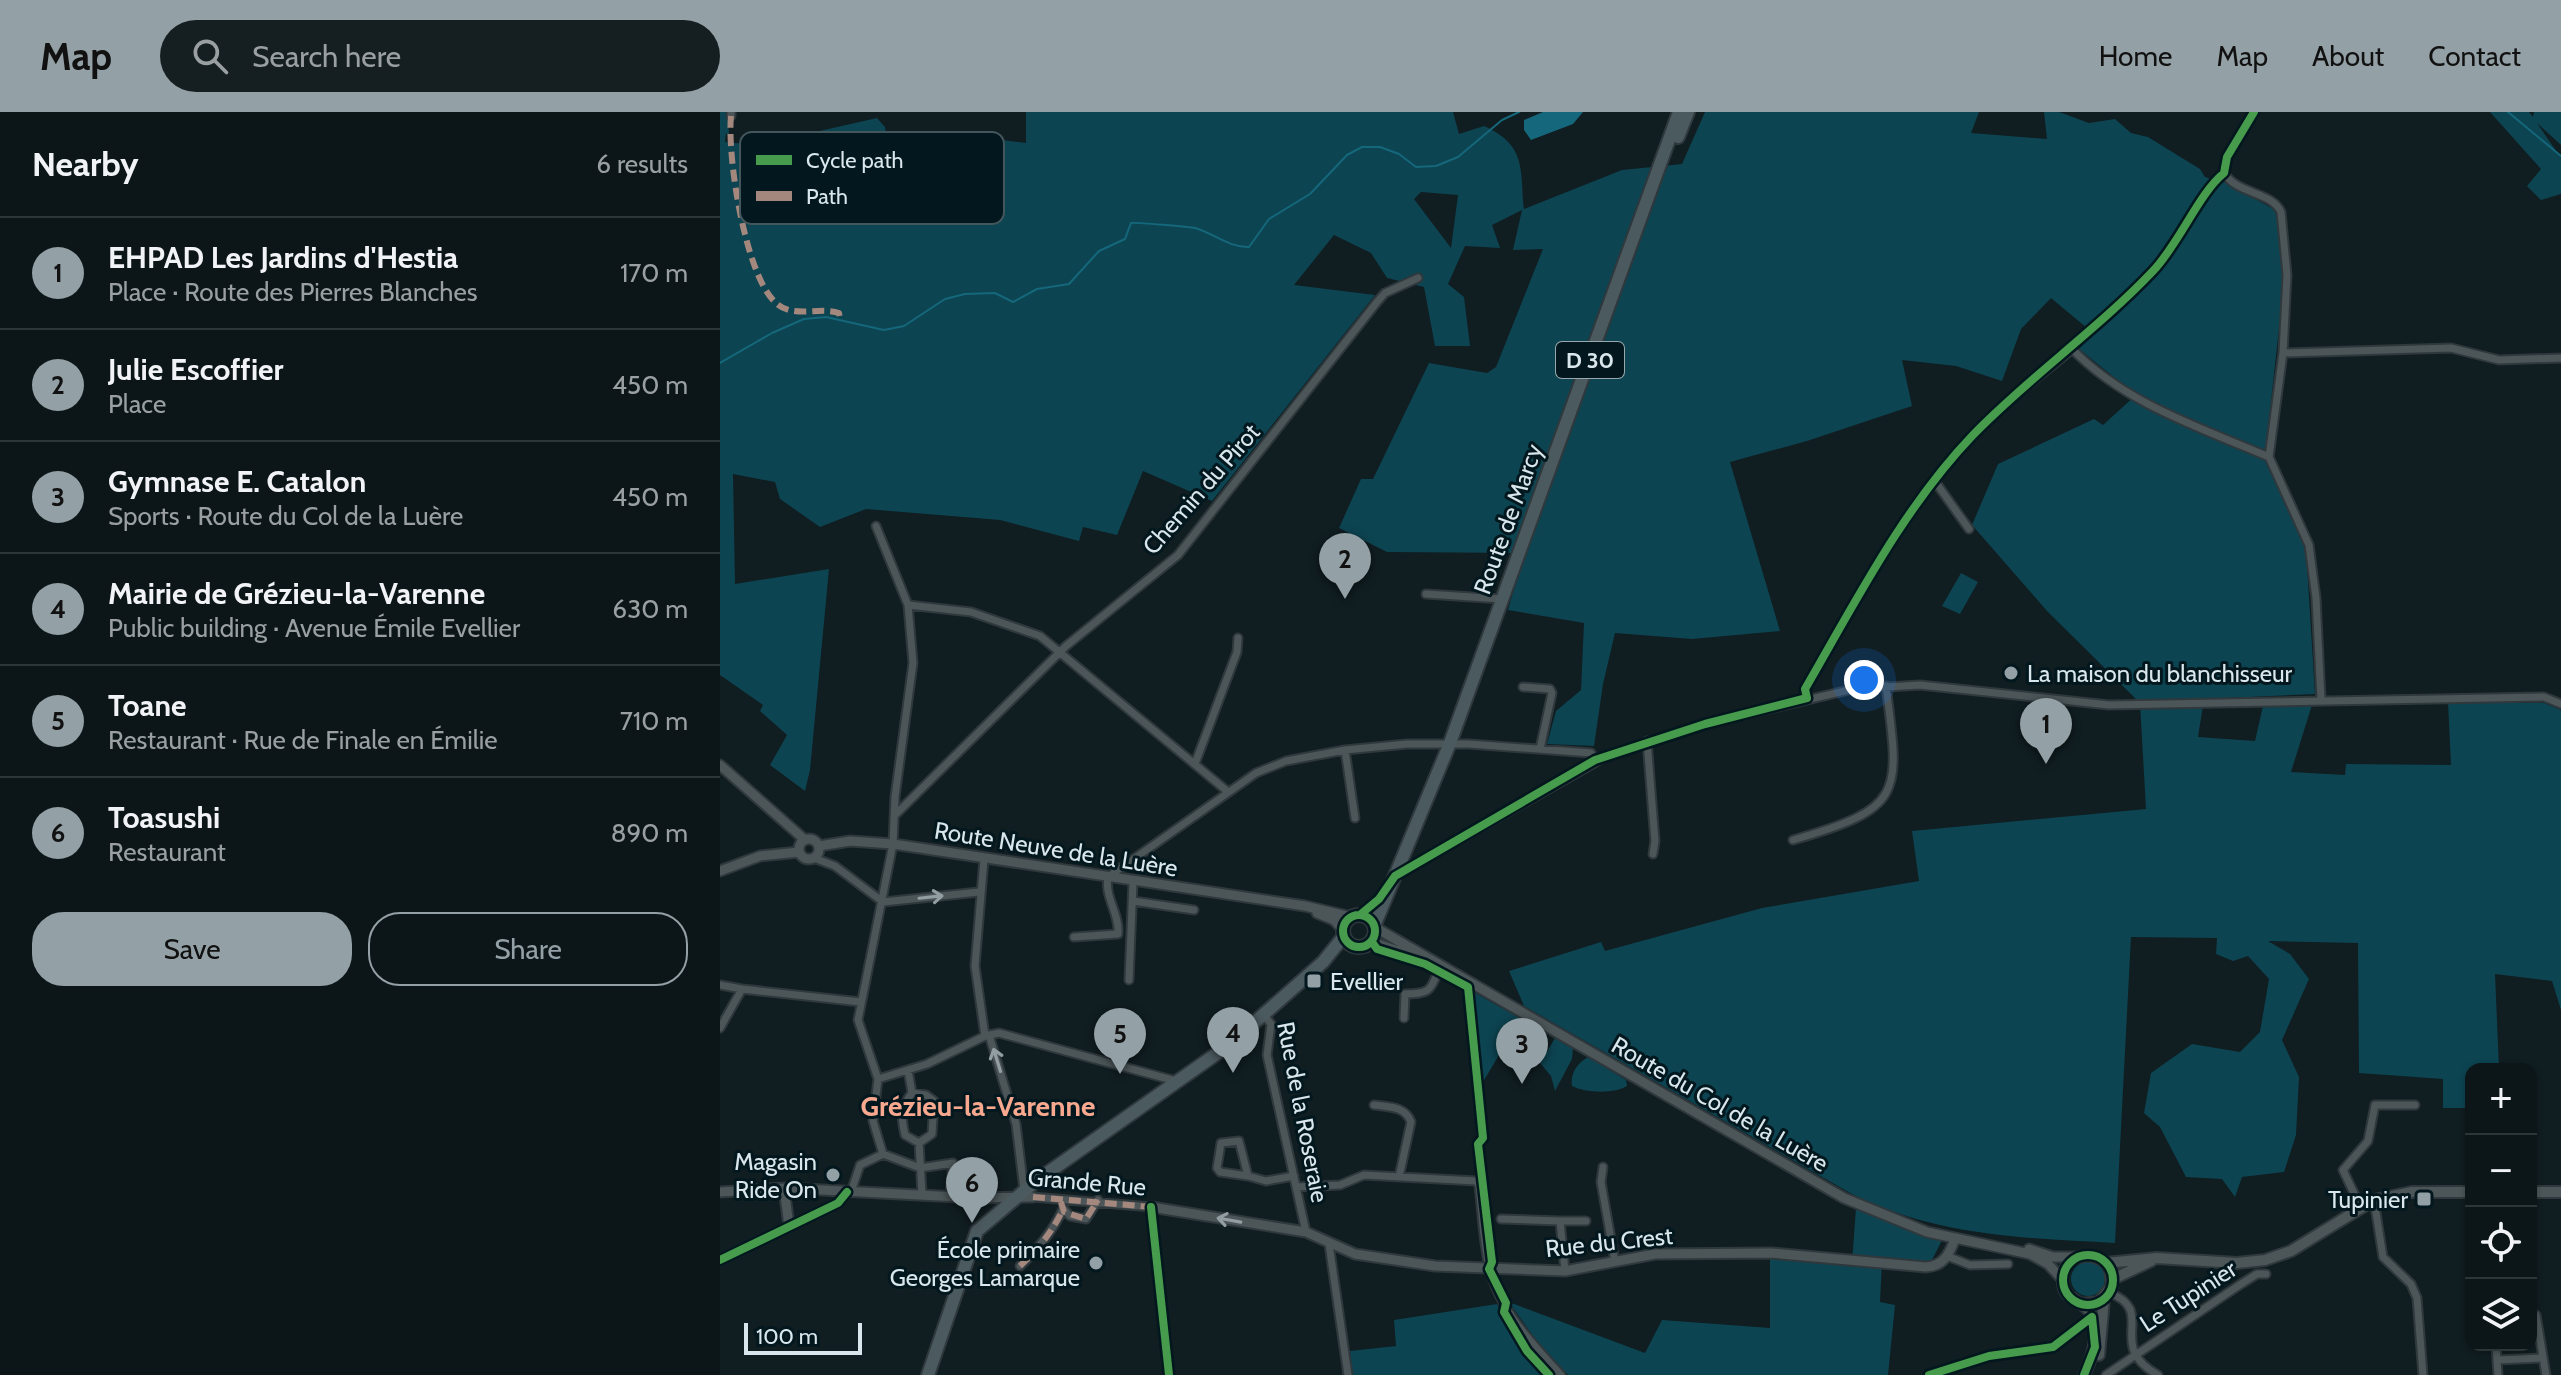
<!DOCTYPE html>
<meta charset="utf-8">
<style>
:root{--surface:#0c1619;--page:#151f22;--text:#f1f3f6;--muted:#9a9fa2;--line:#2c3538;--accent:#93a0a5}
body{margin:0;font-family:Cabin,sans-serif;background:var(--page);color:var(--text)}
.controls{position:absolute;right:24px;bottom:24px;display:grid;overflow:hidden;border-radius:16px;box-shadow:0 2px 6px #0004}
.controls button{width:72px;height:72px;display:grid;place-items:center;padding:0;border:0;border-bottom:2px solid var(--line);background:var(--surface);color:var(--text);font:40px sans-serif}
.scale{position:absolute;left:24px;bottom:20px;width:118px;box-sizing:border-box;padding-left:8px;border:4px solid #d9e7ec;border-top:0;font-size:22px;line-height:28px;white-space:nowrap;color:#d9e7ec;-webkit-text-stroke:6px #02181e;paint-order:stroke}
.you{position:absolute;left:1144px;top:568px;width:28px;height:28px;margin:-20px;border:6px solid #fff;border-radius:50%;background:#1a73e8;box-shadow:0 0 0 12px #1a73e833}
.badge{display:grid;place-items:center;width:52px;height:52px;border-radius:50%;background:var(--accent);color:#111;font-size:26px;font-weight:700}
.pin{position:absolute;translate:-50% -66px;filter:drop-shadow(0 2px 4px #0008)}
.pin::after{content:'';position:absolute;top:42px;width:28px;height:24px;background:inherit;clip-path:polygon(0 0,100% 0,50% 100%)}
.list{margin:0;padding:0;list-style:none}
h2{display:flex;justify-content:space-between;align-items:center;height:104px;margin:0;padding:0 32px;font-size:34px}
h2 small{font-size:26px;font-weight:400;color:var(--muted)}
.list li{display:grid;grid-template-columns:52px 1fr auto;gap:24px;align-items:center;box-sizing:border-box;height:112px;padding:0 32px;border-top:2px solid var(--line)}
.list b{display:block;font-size:30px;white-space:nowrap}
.list p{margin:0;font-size:26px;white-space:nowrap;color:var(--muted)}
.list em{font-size:26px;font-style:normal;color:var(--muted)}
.actions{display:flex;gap:16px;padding:24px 32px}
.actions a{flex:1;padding:18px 0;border:2px solid var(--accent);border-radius:32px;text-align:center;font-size:28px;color:var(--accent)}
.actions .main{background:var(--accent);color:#111}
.icon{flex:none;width:44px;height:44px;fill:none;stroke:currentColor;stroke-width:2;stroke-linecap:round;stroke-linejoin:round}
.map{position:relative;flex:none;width:1841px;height:1263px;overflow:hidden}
header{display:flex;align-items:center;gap:48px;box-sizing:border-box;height:112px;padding:0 40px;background:var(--accent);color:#111}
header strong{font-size:38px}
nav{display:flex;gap:44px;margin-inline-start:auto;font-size:28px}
.search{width:560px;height:72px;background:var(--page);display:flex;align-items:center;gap:20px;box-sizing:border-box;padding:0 28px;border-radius:44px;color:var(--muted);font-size:30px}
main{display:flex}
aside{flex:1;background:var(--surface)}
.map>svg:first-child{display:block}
</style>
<header>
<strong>Map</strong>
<div class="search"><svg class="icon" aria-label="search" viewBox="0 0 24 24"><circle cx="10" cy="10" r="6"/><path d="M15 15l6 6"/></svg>Search here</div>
<nav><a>Home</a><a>Map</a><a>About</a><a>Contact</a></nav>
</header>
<main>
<aside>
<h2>Nearby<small>6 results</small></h2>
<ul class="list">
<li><span class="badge">1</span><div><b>EHPAD Les Jardins d'Hestia</b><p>Place · Route des Pierres Blanches</p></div><em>170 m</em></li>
<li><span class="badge">2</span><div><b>Julie Escoffier</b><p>Place</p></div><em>450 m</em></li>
<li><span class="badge">3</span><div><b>Gymnase E. Catalon</b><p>Sports · Route du Col de la Luère</p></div><em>450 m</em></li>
<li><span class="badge">4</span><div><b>Mairie de Grézieu-la-Varenne</b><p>Public building · Avenue Émile Evellier</p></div><em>630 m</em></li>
<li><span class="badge">5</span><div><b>Toane</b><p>Restaurant · Rue de Finale en Émilie</p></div><em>710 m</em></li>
<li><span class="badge">6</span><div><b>Toasushi</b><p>Restaurant</p></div><em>890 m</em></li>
</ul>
<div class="actions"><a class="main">Save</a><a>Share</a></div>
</aside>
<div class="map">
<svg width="1841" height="1263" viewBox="0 0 1841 1263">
<rect width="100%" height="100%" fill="#101d21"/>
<path fill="#0d4451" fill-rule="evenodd" d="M 0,0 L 8,0 L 9,25 L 6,21 L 5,30 L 37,33 L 157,6 L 165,15 L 169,36 L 217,20 L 306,31 L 306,0 L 733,0 L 739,22 L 764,14 C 807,33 800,58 804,97 L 902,58 L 962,52 L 985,0 L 1259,0 L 1251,21 L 1327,27 L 1324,0 L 1339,0 L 1369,11 L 1395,7 L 1411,21 L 1428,25 L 1480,57 L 1485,65 L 1504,70 L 1559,100 L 1565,162 L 1545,344 L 1586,437 L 1595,582 L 1484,587 L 1478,625 L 1535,629 L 1543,594 L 1592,593 L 1571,660 L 1625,663 L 1626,652 L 1731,653 L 1728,590 L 1824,591 L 1841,598 L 1841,898 L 1832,869 L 1775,862 L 1779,957 L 1751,957 L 1751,996 L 1723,996 L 1723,967 L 1639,961 L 1638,831 L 1548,829 L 1570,842 L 1589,867 L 1562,928 L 1579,965 L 1576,1023 L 1564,1060 L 1522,1065 L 1515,1085 L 1502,1067 L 1466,1065 L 1440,1015 L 1424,1001 L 1431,961 L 1472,932 L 1520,940 L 1540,920 L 1549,867 L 1528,844 L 1513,849 L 1496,842 L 1497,826 L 1411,825 L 1395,1131 C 1304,1126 1213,1124 1130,1081 L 804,894 L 789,859 L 881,830 L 885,839 L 1042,796 L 1199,769 L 1192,719 L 1426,697 L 1420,591 L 1327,499 L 1252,413 L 1278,352 L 1374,307 L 1383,313 L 1416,283 L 1359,237 L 1373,221 L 1331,186 L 1301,217 L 1282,269 L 1236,254 L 1182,248 L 1192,294 L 1087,329 L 1010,350 L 1060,519 L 972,527 L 895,521 L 883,572 L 874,634 L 827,632 L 836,599 L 861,578 L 864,511 L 788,498 L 804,441 L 667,440 L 619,416 L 641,367 L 653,367 L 709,251 L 767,261 L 776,255 L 823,137 L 793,138 L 802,98 L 772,113 L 780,136 L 745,134 L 728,172 L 744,185 L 750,234 L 715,234 L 704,175 L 667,166 L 651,141 L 614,123 L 574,173 L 655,183 L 492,389 L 423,359 L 397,423 L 363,415 L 359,429 L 280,408 L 146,397 L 100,415 L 60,387 L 55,370 L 13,362 L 15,472 L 109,457 L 90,658 L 85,679 L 50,653 L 67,623 L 40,599 L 43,593 L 0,563 ZM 701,80 L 738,83 L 731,136 L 694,87 Z
M 1770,0 L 1809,0 L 1813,5 L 1814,0 L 1841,0 L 1841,33 L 1817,11 L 1841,46 L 1841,82 L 1821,88 L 1807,74 L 1821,57 Z
M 1241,461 L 1258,470 L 1240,502 L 1222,494 Z
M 750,878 L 812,913 L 808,920 L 783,928 L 785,933 L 757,980 Z
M 835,926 L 853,936 L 852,947 L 835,979 L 831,964 L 820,951 Z
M 868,945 L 906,968 L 907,974 C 895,982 865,981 852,974 C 850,962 857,951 868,945 Z
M 1136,1096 L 1222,1128 L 1211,1150 L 1162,1150 L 1160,1190 L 1175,1193 L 1168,1263 L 848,1263 L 818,1231 L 789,1190 L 925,1241 L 942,1208 L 1050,1216 L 1050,1143 L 1132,1151 Z
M1351 1167a17 17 0 1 1 34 0a17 17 0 1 1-34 0Z
M 777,1192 L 802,1232 L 829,1263 L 632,1263 L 630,1239 L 676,1234 L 674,1208 Z"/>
<path fill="#15677b" d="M 823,0 L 863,0 L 853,12 L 811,28 L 804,18 L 804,8 Z"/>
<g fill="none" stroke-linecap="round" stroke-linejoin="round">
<path stroke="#15677b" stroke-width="2" d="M 1788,0 L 1841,44
M 0,251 L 52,221 L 84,207 L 106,205 L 164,218 L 184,214 L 225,187 L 245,182 L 275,181 L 293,190 L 317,177 L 349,172 L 379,139 L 405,127 L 411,111 C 414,110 470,115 475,116 C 493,121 510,136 529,135 L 549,107 L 590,82 L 627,43 L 642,35 L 660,35 L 679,42 L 696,55 L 716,54 L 738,45 L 782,8 L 799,0"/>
<defs>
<path id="minor" d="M 11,0 L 11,4
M 1534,0 L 1507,45 L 1504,61 C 1518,83 1551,79 1561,100 L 1567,163 L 1563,241 L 1549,345 L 1589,433 L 1596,486 L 1601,587
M 1563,241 L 1731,236 L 1779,248 L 1841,246
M 1214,368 L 1249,417
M 156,414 L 188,493 L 193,551 L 175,685 L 173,732 L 138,908 L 158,967 L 153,1009 L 163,1042
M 706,482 L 782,487
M 188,493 L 251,500 L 320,524 L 507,679
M 803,575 L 830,577 L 832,581 L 820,637
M 1087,586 L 1085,577 C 1135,491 1183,400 1250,326 C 1280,293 1318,266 1352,237 C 1406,292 1479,315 1549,345
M 927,629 L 935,729 L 933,742
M 625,638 L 635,706
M 476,649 L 517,540 L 518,526
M 175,703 L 346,534 L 458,443 L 657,190 L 665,181 L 698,166
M 1073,728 C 1185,696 1180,682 1166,574
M 94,746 L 115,754 L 163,790
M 264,747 L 255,854 L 265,924
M 677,763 L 890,642 L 985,612 L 1133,577 L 1200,573 L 1389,593 L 1824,585 L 1841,592
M 413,789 L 474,798
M 163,790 L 259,780
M 354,825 L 398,822 C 400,802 384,785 388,765 L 536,661 L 566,649 L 625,638 L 687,632 L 749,632 L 871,641 L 875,648
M 409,868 L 413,770
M 0,873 L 22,877
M 544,903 L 551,912 L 547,943 L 586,1120
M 684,906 L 685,882 C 707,882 711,880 718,859
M 0,916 L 22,877 L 141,890
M 269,923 L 296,1012 L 304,1078
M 188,958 L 192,981
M 158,967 L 207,952 L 265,924 L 279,921 L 456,969
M 192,981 L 206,983 L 214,989 L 212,1022 L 199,1031 L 185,1023 C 181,1006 180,996 192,981 Z
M 654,993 C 669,995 685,994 691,1010 L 679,1065
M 199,1031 L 202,1082
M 163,1042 L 200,1056 L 233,1051 L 230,1083
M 883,1055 L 881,1070 L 895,1150
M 528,1064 L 500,1060 L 497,1056 L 501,1031 L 519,1029 L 528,1064 L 546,1069 L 574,1064
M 576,1075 L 620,1073 L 644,1063 L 756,1069 L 759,1073 C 762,1099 763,1128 769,1154 C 777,1195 814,1234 841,1263
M 131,1080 L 140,1053 L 163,1042
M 313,1085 L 431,1095 L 449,1263
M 1654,1088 L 1663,1145 L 1691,1172 L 1697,1186 L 1703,1263
M 1640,1094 L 1623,1058 L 1648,1029 L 1655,993 L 1695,993
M 343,1096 L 350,1104 L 366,1107 L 378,1088
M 781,1107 L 840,1109
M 609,1132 L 628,1263
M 1227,1144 L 1250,1153 L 1288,1152
M 300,1154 C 319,1136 333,1119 343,1097
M 845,1159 L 840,1109 L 866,1109
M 1390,1181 C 1438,1200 1384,1233 1438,1263
M 1816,1203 L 1826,1263
M 1776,1233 L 1778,1263
M 1777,1248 L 1823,1246
M 1386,1263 L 1521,1172 L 1537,1162 L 1546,1162"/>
<path id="tertiary" d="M 0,653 L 85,728
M79 737a10 10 0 1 1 20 0a10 10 0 1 1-20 0Z
M 99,734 L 130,729 L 173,732 L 585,794 L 631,805
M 0,759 L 40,744 L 79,740
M 597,801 L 614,808 L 623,818
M 656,816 L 1124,1086 L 1207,1120 L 1310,1142 L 1328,1152 L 1342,1167
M 652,830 L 705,848
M 64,1076 L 69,1114
M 0,1080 L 64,1076 L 257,1086 L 313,1085
M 431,1095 L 586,1120 L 635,1142 L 715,1154 L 845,1159 L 935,1142 L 1051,1141 L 1206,1155 C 1223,1154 1229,1143 1235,1127
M 1309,1137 L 1333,1145 L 1356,1145
M 0,1148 L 118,1091 L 127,1080"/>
<path id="secondary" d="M 1811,1080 L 1841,1080
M 1386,1151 L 1437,1146 L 1517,1151 L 1545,1148 L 1571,1139 L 1654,1088 L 1692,1080 L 1751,1080
M 1393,1167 L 1431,1149
M 1362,1192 L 1379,1190 L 1392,1174 L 1390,1156 C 1375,1135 1340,1142 1343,1171 C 1344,1184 1353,1187 1363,1193 C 1385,1208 1373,1244 1364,1263
M 1379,1243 L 1384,1187"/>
<path id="primary" d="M 958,25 L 968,0
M623 819a16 16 0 1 1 32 0a16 16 0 1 1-32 0Z
M 655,812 L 730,631 L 959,0
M 208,1263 L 257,1119 L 316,1069 L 509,933 L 603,850 L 624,824"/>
</defs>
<use href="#minor" stroke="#2f383c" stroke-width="11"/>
<use href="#tertiary" stroke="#2f383c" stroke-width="13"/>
<use href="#secondary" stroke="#2f383c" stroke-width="14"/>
<use href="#primary" stroke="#2f383c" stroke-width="16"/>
<use href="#minor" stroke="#4c5659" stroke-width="7"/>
<use href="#tertiary" stroke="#4c5659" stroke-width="9"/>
<use href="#secondary" stroke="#4c5659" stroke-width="10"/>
<use href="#primary" stroke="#4b5a5f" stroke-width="12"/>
<path stroke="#a5887d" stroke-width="6" stroke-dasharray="12 6" stroke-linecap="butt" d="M 11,4 C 7,45 25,160 54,189 C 71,208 99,194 119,201 L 120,206
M 313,1085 L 431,1095
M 341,1090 L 344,1100 L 366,1107 L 378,1088
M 300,1154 C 319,1136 333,1119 343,1097"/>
<defs>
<path id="cycleway" d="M 641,802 L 659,787 L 675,764 L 875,648 L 985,612 L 1087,586 L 1085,577 C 1135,491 1183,396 1253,323 C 1309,265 1377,218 1433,159 C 1459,132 1479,81 1504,61 L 1507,45 L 1534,0
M623 819a16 16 0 1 1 32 0a16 16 0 1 1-32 0Z
M 652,830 L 657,837 L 705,852 L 748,875 L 763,1026 L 758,1032 L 772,1150 L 769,1157 L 786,1191 L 784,1200 L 807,1239 L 829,1263
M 431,1095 L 449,1263
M1343 1168a25 25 0 1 1 50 0a25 25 0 1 1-50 0Z
M 0,1148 L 118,1091 L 127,1080
M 1209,1263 L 1269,1244 L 1333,1235 L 1372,1205 L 1375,1235 L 1364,1263"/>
</defs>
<use href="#cycleway" stroke="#02181e" stroke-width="13"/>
<use href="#cycleway" stroke="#469c4c" stroke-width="8"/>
</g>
<defs><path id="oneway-shaft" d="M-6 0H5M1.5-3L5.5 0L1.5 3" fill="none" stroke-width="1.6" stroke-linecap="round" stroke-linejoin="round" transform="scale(2)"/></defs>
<g stroke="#929ea2">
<use href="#oneway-shaft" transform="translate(211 785) rotate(-6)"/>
<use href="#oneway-shaft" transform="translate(277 948) rotate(-107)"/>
<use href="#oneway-shaft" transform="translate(509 1108) rotate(-170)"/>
</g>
<g fill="#93a0a5" stroke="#02181e" stroke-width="3">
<circle cx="1291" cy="561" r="8"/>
<rect x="586" y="861" width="16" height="16" rx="4"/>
<circle cx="113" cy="1063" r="8"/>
<rect x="1696" y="1079" width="16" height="16" rx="4"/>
<circle cx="376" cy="1151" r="8"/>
</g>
<g text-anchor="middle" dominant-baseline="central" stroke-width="6" stroke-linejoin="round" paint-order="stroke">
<rect fill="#02181e" stroke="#98a9ae" stroke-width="2" x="836" y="230" width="68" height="36" rx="6"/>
<g font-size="22" font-weight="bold" fill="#d9e7ec">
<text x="870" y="248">D 30</text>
</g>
<g font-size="24" fill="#d9e7ec" stroke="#02181e">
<text transform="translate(481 377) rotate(-49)">Chemin du Pirot</text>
<text transform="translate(788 407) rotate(-70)">Route de Marcy</text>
<text transform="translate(336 737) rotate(9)">Route Neuve de la Luère</text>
<text transform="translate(1000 992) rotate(30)">Route du Col de la Luère</text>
<text transform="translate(583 1000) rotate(79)">Rue de la Roseraie</text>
<text transform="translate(367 1070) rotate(5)">Grande Rue</text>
<text transform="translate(889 1130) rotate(-6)">Rue du Crest</text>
<text transform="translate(1468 1184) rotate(-33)">Le Tupinier</text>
</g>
<g font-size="24" fill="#d9e7ec" stroke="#02181e" text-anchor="end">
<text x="1307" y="561" text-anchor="start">La maison du blanchisseur</text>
<text x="610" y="869" text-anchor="start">Evellier</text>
<text x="97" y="1049">Magasin<tspan x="97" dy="28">Ride On</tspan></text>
<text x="1688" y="1087">Tupinier</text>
<text x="360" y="1137">École primaire<tspan x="360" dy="28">Georges Lamarque</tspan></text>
</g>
<g font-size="28" font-weight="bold" fill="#f7a88e" stroke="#02181e">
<text x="258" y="994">Grézieu-la-Varenne</text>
</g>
</g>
<rect x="20" y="20" width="264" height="92" rx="12" fill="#02181e" stroke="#42565c" stroke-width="2"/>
<rect x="36" y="43" width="36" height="10" fill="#469c4c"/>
<rect x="36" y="79" width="36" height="10" fill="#a5887d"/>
<g font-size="22" fill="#d9e7ec">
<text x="86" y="56">Cycle path</text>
<text x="86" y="92">Path</text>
</g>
</svg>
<div class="controls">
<button>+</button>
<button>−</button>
<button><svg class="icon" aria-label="locate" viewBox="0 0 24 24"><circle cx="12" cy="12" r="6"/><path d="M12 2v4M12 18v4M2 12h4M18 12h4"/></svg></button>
<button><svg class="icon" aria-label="layers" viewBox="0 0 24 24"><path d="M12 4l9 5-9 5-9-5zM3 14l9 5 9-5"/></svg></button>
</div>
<div class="scale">100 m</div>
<div class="you"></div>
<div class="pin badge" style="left:1326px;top:652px">1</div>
<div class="pin badge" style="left:625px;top:487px">2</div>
<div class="pin badge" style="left:802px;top:972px">3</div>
<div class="pin badge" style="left:513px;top:961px">4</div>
<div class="pin badge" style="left:400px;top:962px">5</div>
<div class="pin badge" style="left:252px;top:1111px">6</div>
</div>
</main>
